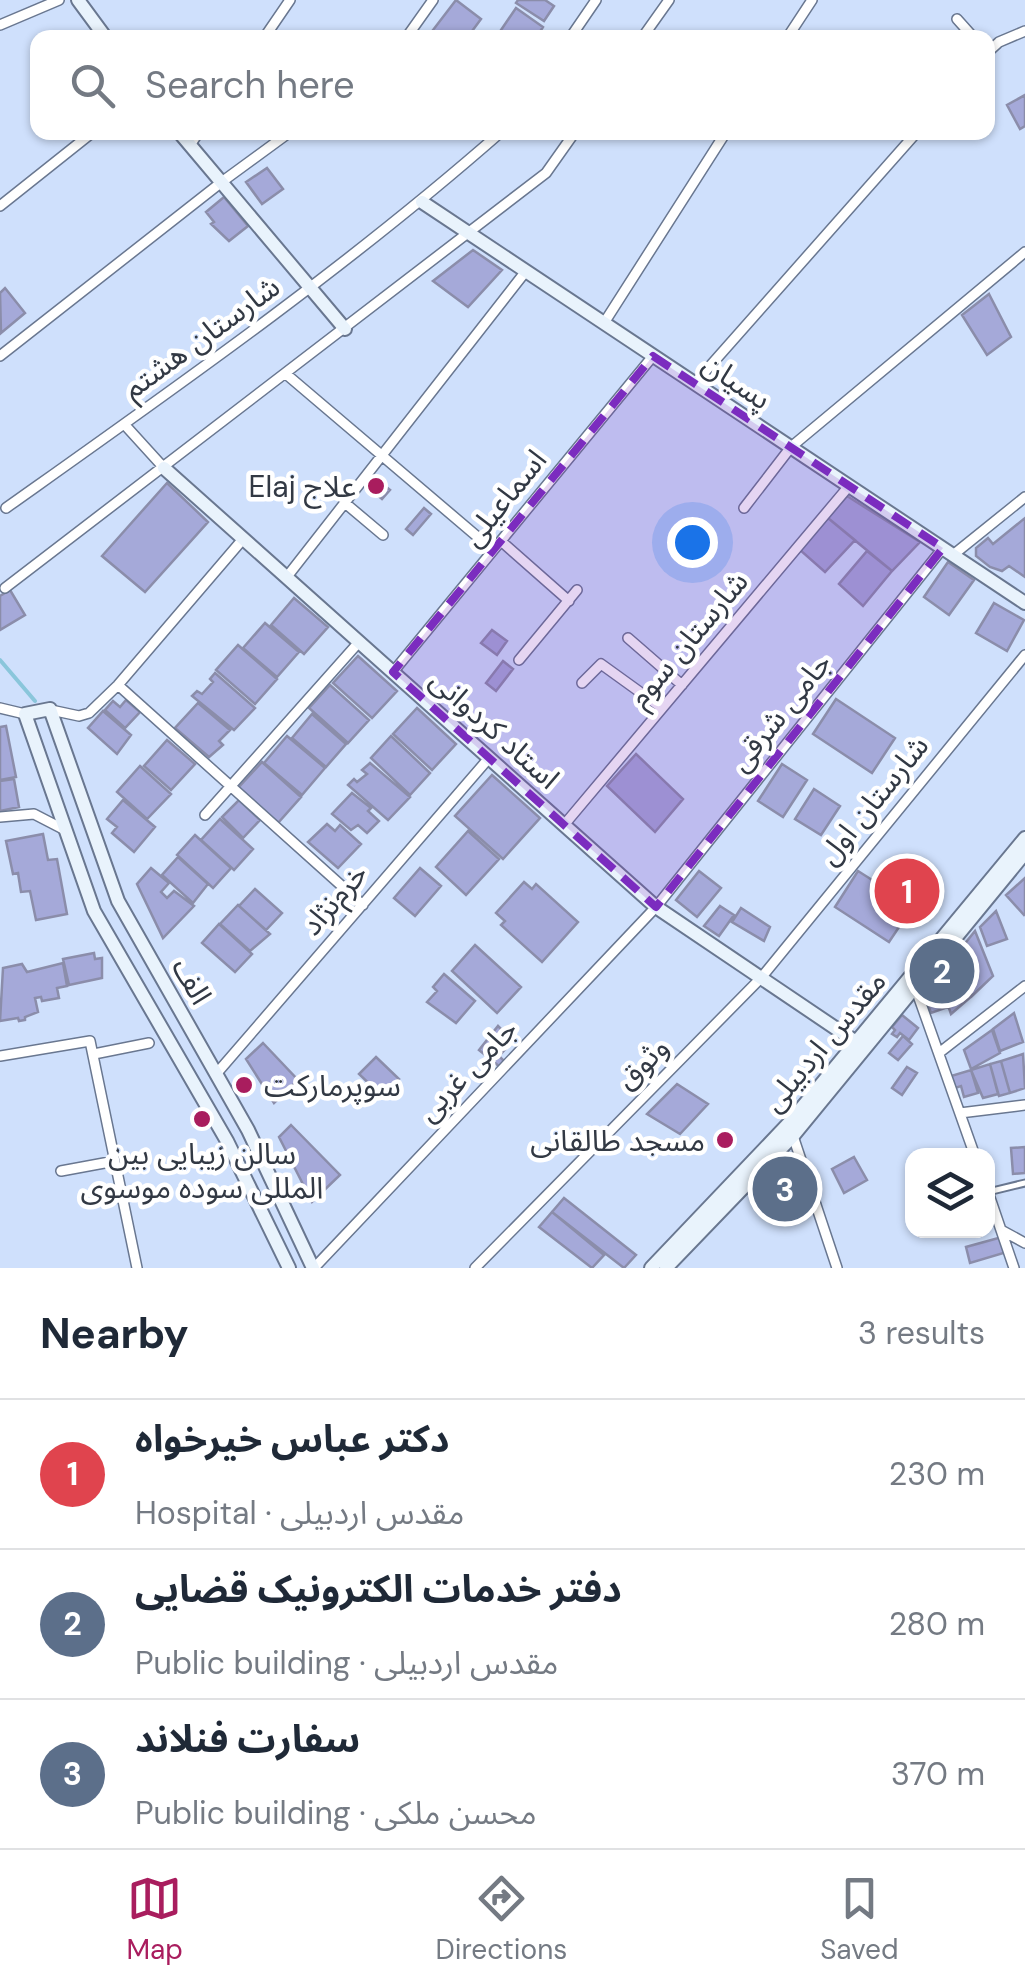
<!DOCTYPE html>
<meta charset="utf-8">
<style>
:root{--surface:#fff;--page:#f6f6f7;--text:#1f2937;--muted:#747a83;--line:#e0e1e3;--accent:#a91d5e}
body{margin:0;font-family:"DM Sans","Noto Sans Arabic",sans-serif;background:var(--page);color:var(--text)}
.controls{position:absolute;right:30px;bottom:30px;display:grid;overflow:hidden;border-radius:20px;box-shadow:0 2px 8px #0004}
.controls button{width:90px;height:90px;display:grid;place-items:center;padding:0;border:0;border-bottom:2px solid var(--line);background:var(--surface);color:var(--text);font:50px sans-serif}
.you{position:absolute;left:692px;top:542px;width:35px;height:35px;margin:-25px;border:8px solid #fff;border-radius:50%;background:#1a73e8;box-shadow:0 0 0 15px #1a73e833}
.badge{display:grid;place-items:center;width:65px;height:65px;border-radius:50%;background:var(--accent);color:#fff;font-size:32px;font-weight:700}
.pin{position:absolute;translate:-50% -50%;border:5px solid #fff;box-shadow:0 2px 10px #0006}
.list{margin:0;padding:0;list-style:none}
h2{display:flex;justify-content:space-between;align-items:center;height:130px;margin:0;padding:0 40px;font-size:42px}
h2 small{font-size:32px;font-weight:400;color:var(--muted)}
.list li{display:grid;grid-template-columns:65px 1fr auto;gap:30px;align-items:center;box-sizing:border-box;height:150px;padding:0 40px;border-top:2px solid var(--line)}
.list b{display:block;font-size:38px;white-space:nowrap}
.list p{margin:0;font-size:32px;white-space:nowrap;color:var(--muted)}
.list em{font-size:32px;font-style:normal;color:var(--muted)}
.icon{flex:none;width:55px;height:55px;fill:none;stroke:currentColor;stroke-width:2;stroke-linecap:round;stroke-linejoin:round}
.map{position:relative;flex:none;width:1025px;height:1268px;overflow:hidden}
.search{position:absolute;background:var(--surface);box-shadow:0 2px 8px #0004;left:30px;right:30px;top:30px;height:110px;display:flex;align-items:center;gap:25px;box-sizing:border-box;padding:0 35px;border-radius:20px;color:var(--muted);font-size:38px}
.sheet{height:580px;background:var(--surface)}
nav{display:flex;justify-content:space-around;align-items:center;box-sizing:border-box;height:140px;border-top:2px solid var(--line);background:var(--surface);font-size:28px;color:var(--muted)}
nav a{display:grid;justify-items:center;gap:5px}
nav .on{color:var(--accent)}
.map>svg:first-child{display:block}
</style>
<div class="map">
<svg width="1025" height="1268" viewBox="0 0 1025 1268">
<rect width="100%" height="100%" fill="#cfe0fc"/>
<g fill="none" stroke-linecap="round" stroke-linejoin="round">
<path stroke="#8ac6db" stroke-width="4" d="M 0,660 L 35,701"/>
</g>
<path fill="#a5a9d9" stroke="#8b8daa" stroke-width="2.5" d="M 456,0 L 481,19 L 467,38 L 442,38 L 433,30 Z
M 518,0 L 545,0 L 554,6 L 544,21 L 516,3 Z
M 516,8 L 543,27 L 536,38 L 511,38 L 501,30 Z
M 1025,95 L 1025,126 L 1020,129 L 1007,105 Z
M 267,168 L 283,189 L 262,204 L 246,182 Z
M 224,197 L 248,226 L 229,241 L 211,224 L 214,222 L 206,212 Z
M 473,250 L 502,270 L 468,307 L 433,281 Z
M 5,288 L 25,313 L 1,333 L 0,293 Z
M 989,294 L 1011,337 L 987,355 L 962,315 Z
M 370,474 L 390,490 L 382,499 L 363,483 Z
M 167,483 L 208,522 L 145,592 L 102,556 Z
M 847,496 L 920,542 L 892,571 L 828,518 Z
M 424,508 L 431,514 L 413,535 L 406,529 Z
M 828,518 L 855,540 L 825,572 L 800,550 Z
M 1025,518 L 1025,577 L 1009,566 L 1002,571 L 990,567 L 976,556 L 976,548 L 988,538 L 993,544 Z
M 867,551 L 892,571 L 863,606 L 839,584 Z
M 948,562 L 974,580 L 949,615 L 924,597 Z
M 10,590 L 25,615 L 0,630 L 0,596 Z
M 294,598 L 328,627 L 304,654 L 271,625 Z
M 994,603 L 1024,620 L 1007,651 L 976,633 Z
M 265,623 L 299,652 L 277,677 L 243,648 Z
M 492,630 L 507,641 L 497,655 L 481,643 Z
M 238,645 L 277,679 L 255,704 L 216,670 Z
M 358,656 L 397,691 L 372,718 L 333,683 Z
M 503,661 L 513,669 L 496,691 L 486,683 Z
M 215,673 L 255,708 L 234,730 L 192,696 L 197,691 L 202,694 L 213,682 L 210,679 Z
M 330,685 L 369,720 L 348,743 L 309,708 Z
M 836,699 L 895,738 L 872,773 L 813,734 Z
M 126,700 L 140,712 L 125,728 L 105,710 L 113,701 L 120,707 Z
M 198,703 L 230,730 L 219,741 L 223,745 L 209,757 L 175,728 Z
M 417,708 L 456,744 L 432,770 L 393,734 Z
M 103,711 L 131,735 L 117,754 L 88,728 Z
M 312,714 L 346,744 L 326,767 L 292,738 Z
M 6,726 L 16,777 L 0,780 L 0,727 Z
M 287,736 L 325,768 L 302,795 L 264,763 Z
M 391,736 L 430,773 L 410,795 L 371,758 Z
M 167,740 L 195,764 L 171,790 L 144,766 Z
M 636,754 L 683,799 L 655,832 L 607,786 Z
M 262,762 L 301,797 L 278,823 L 238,788 Z
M 370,763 L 410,797 L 388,820 L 348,785 L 354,779 L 357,782 L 367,774 L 362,770 Z
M 782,764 L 807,780 L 783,817 L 758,801 Z
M 140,766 L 171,794 L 147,819 L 117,792 Z
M 492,775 L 540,818 L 503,859 L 455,816 Z
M 14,779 L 19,807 L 0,811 L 0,781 Z
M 814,789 L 840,806 L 821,835 L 795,819 Z
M 352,793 L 371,808 L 368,811 L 379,821 L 367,833 L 358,825 L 351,830 L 332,814 Z
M 123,800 L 155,827 L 134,852 L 112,833 L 117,827 L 107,819 Z
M 239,800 L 260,820 L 243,838 L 222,817 Z
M 220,819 L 253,849 L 234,870 L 201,840 Z
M 327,824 L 335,831 L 340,825 L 361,844 L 338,868 L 308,842 Z
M 468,831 L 499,859 L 466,895 L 436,867 Z
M 43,834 L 48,860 L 57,859 L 67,914 L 36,920 L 30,891 L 21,892 L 18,873 L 13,874 L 6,841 Z
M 195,835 L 231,868 L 213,888 L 177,855 Z
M 178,857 L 208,884 L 193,903 L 162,875 Z
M 151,868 L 169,883 L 161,892 L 167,898 L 174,891 L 194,906 L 163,938 L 137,884 Z
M 420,868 L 441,886 L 415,916 L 394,898 Z
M 699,871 L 721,888 L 697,917 L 676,900 Z
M 858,871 L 913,906 L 889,942 L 835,907 Z
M 1025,878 L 1025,914 L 1024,915 L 1006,895 Z
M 524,882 L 532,889 L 536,884 L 578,922 L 542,962 L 501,925 L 505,921 L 496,913 Z
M 255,889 L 282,913 L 266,930 L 239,906 Z
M 238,905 L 270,934 L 250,951 L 220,924 Z
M 720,906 L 734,915 L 719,936 L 704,926 Z
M 741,908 L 770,927 L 764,941 L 732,922 Z
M 996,911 L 1007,939 L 987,946 L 980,927 Z
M 219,924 L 252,954 L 235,972 L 202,943 Z
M 975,931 L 993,976 L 972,996 L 955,956 Z
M 475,945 L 521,987 L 497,1013 L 452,971 Z
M 953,951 L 972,996 L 951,1014 L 937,973 Z
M 94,953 L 95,959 L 102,958 L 102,978 L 69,985 L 63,959 Z
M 63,963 L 67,986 L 57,988 L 59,998 L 42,1001 L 41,997 L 35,998 L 38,1012 L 25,1017 L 25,1020 L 19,1021 L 18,1018 L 0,1021 L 3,968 L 22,964 L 27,972 Z
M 937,973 L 948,1007 L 931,1013 L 923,991 Z
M 444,974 L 475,1001 L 456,1023 L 427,1002 L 437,991 L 433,987 Z
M 1014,1013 L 1023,1042 L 1000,1051 L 993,1029 Z
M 902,1015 L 918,1028 L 909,1040 L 900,1033 L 897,1037 L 892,1034 L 895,1030 L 892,1027 Z
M 498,1026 L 513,1041 L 499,1056 L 505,1062 L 500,1067 L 479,1050 Z
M 992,1030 L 1000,1053 L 971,1069 L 964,1050 Z
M 903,1036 L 912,1044 L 898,1060 L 889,1053 Z
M 263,1043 L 298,1080 L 274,1103 L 246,1059 Z
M 1023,1054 L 1025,1088 L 1010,1093 L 1001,1061 Z
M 376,1057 L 399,1079 L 382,1096 L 359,1074 Z
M 1001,1061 L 1010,1093 L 999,1096 L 990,1064 Z
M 990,1064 L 998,1094 L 983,1098 L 971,1070 Z
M 907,1067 L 917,1073 L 902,1095 L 892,1088 Z
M 971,1070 L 978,1093 L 964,1097 L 961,1086 L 955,1088 L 951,1076 Z
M 677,1084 L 708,1104 L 680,1134 L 647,1114 Z
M 291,1125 L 340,1175 L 312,1202 L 279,1137 Z
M 1025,1147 L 1025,1173 L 1013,1174 L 1011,1148 Z
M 854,1157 L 867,1180 L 844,1193 L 832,1169 Z
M 783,1164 L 798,1168 L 805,1191 L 777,1212 L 764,1187 Z
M 564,1198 L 636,1255 L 624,1268 L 552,1212 Z
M 552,1212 L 604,1255 L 592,1268 L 539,1227 Z
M 1002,1237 L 1007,1252 L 970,1263 L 966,1247 Z"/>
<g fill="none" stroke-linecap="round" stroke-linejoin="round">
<defs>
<path id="lane" d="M 988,1192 L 1025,1183"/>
<path id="street" d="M 957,19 L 974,38
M 0,25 L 59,0
M 264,38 L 290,0
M 406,38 L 433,0
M 570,38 L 596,0
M 642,38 L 669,0
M 787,38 L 812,0
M 988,52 L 999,42 L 1025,31
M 190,145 L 199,132
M 0,206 L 93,132
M 604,323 L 726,132
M 0,356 L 223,181 L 290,132
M 286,374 L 493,550
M 695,383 L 917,132
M 124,424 L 164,468
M 345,503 L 383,535
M 6,508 C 175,388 345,269 501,132
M 744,508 L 791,447 L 1025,252
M 501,541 L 569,601
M 953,555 L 1025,497
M 286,578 L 526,271
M 5,588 L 546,173 L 575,132
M 628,638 L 682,685
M 519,660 L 577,590
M 393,672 L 653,356
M 582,683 L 601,664 L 662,708
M 118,685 L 363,905
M 0,708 L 25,714
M 51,710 L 79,716 L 89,713 L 118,685 L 243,539
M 205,815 L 359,642
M 0,817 L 34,814 L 63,829
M 564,825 L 849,486
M 914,984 L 975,1156
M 939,1053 L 1025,986
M 94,1054 L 149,1043
M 0,1056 L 90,1041 L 137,1268
M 217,1073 L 489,758
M 960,1113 L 1025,1105
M 792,1133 L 837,1268
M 61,1171 L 115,1161
M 988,1192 L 1014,1268
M 1001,1230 L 1025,1243
M 314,1268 L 656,907 L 943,548
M 475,1268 L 761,978 L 1025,655"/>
<path id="secondary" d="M 78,0 L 106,38
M 179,132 L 345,329
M 422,202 L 1025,603
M 164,468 L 656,907 L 856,1042
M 289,1268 L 227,1141 L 94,911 L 25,714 L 50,709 L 118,901 L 248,1130 L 313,1268
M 651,1268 L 789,1123 L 1025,838
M 666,1268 L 793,1136 L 1025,853"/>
</defs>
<use href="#lane" stroke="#697790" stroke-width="9"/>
<use href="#street" stroke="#697790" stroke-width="12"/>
<use href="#secondary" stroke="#697790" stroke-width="16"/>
<use href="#lane" stroke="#fff" stroke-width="5"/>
<use href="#street" stroke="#fff" stroke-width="9"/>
<use href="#secondary" stroke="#e9f3fc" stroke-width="12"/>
</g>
<path fill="#7b2cbf" fill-opacity="0.2" stroke="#7b2cbf" stroke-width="8" stroke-dasharray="20 12" stroke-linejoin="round" d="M 653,356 L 943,548 L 656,907 L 393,672 Z"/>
<g fill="#a91d5e" stroke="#fff" stroke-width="4">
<circle cx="376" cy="486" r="10"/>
<circle cx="244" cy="1085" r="10"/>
<circle cx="202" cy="1119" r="10"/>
<circle cx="725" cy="1140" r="10"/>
</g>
<g text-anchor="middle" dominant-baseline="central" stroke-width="9" stroke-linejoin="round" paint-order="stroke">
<g font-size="30" fill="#323944" stroke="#fff">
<text transform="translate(201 337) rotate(-36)">شارستان هشتم</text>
<text transform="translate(737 381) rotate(34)">پسیان</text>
<text transform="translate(504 498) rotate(-51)">اسماعیلی</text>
<text transform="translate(688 639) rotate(-50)">شارستان سوم</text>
<text transform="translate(780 712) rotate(-51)">جامی شرقی</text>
<text transform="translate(495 729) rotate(42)">استاد کردوانی</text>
<text transform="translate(873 800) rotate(-51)">شارستان اول</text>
<text transform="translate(334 899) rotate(-49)">خرم‌نژاد</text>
<text transform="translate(192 981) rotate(60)">الف</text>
<text transform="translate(824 1041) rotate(-50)">مقدس اردبیلی</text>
<text transform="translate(642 1063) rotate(-45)">وثوق</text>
<text transform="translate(467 1070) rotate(-46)">جامی غربی</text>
</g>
<g font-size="30" fill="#323944" stroke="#fff" text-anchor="end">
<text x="356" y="486">Elaj علاج</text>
<text x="264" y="1085" text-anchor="start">سوپرمارکت</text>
<text x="705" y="1140">مسجد طالقانی</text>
<text x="202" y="1153" text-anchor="middle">سالن زیبایی بین<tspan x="202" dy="34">المللی سوده موسوی</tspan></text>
</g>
</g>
</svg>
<div class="controls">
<button><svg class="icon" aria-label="layers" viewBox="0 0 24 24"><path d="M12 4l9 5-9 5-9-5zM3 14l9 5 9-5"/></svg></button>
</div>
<div class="you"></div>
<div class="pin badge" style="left:907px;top:891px;background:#e0444e">1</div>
<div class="pin badge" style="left:942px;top:971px;background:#5c6f8a">2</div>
<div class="pin badge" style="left:785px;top:1189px;background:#5c6f8a">3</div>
<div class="search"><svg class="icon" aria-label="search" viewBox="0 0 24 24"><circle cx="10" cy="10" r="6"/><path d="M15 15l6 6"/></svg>Search here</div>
</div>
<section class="sheet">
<h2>Nearby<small>3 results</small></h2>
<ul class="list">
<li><span class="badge" style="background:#e0444e">1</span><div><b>دکتر عباس خیرخواه</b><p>Hospital · مقدس اردبیلی</p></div><em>230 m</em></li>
<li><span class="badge" style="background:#5c6f8a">2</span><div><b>دفتر خدمات الکترونیک قضایی</b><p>Public building · مقدس اردبیلی</p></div><em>280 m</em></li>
<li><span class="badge" style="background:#5c6f8a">3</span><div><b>سفارت فنلاند</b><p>Public building · محسن ملکی</p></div><em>370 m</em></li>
</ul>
</section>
<nav>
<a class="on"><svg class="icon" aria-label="map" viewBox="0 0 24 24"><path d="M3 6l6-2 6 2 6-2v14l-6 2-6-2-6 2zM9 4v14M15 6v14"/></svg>Map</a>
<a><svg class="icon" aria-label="directions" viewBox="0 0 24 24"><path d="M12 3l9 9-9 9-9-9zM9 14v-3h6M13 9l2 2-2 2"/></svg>Directions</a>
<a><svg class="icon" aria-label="saved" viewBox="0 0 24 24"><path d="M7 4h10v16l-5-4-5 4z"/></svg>Saved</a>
</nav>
